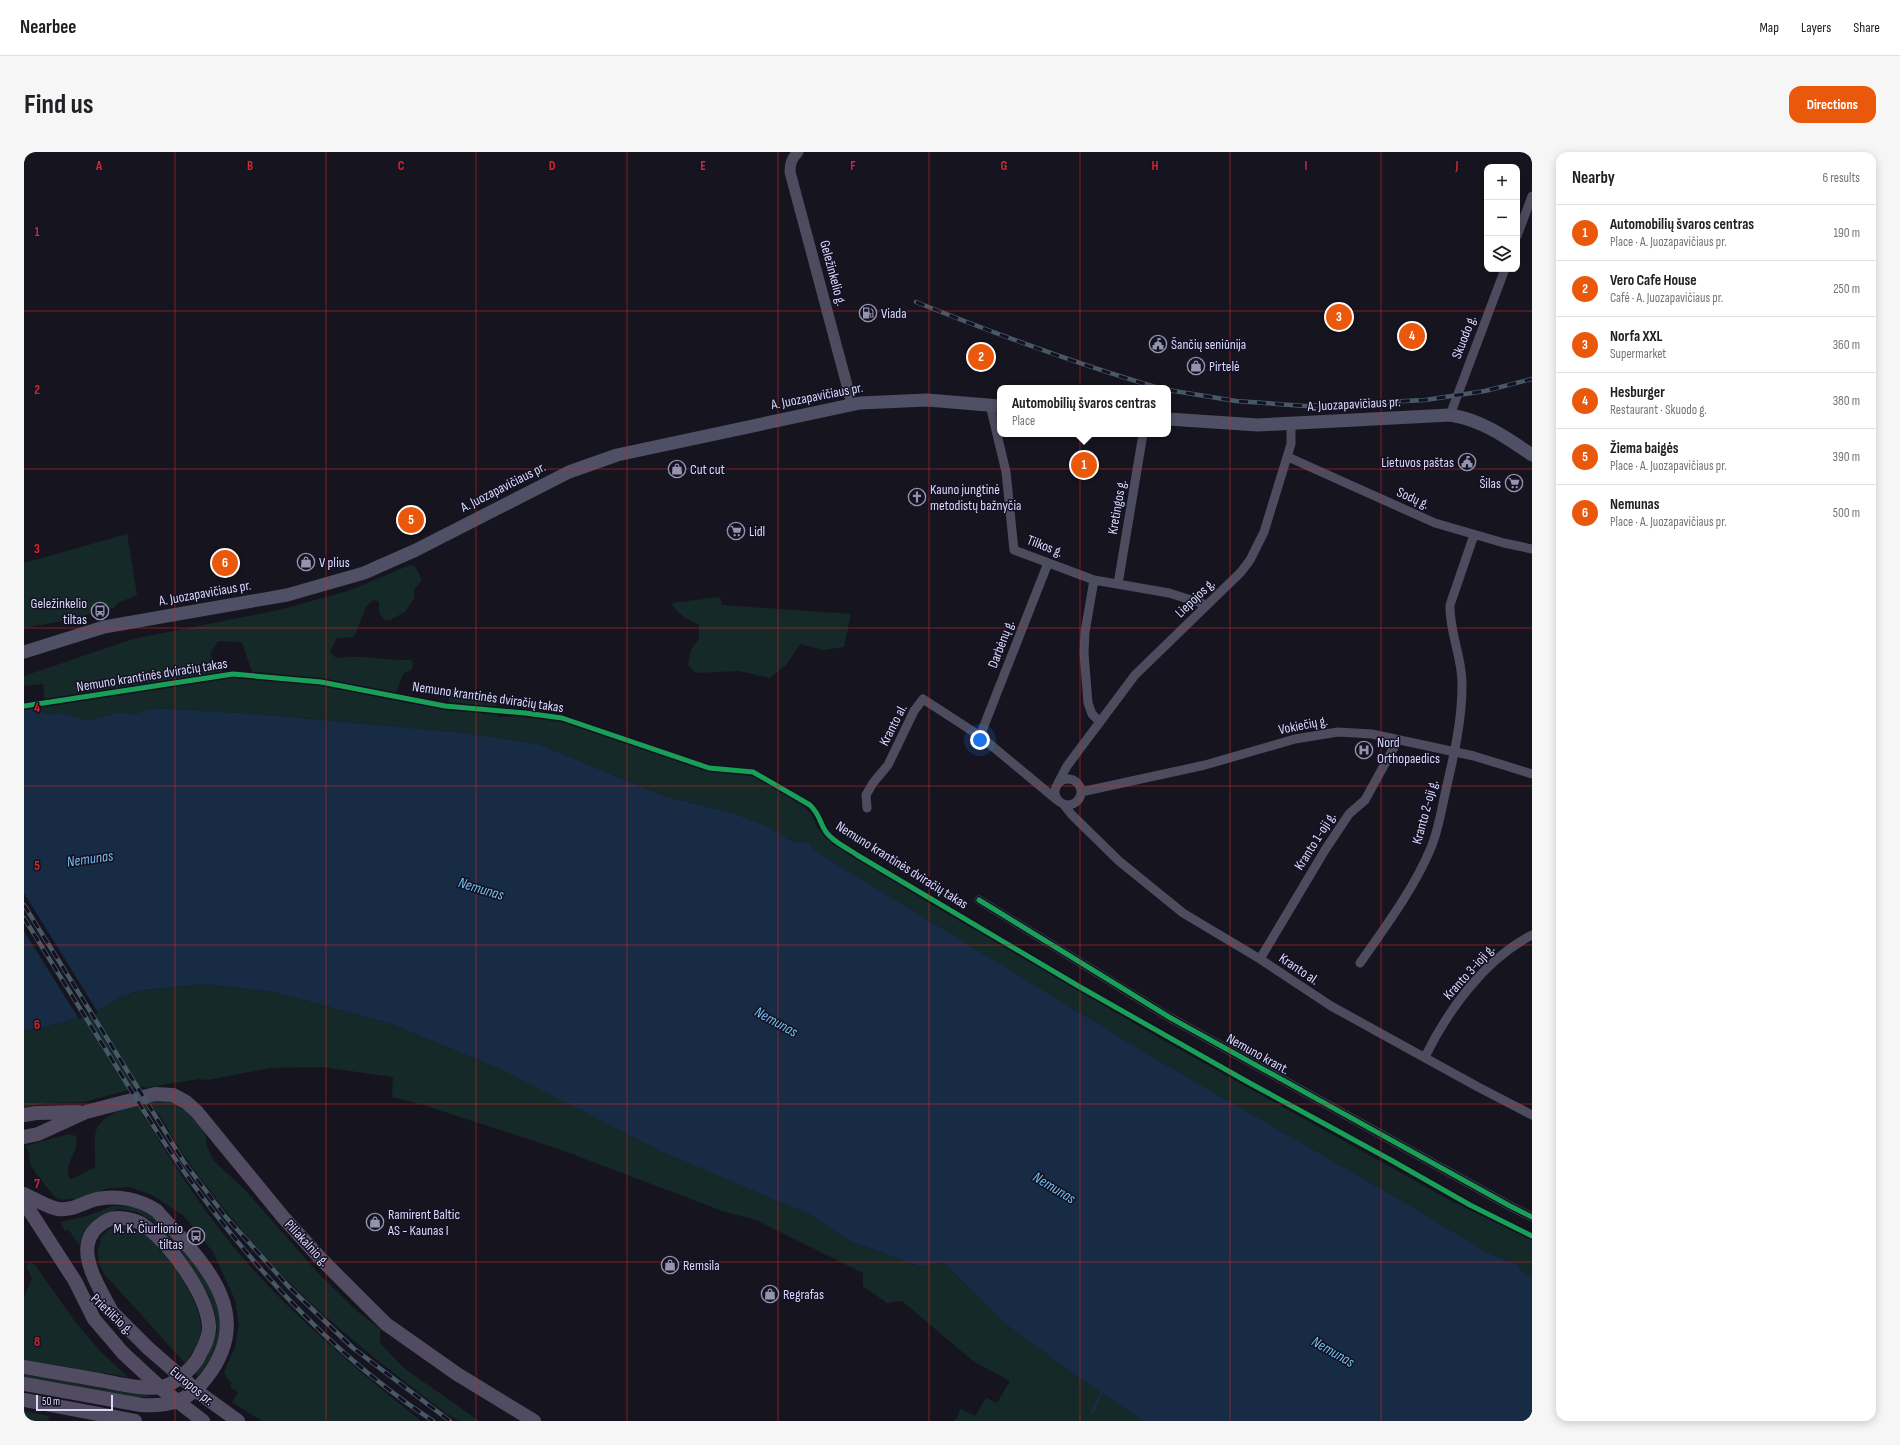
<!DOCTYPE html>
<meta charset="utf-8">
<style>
:root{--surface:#fff;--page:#f6f6f6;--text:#202124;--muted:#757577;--line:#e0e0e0;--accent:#ea580c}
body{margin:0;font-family:"Sofia Sans Condensed",sans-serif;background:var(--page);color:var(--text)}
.controls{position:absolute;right:12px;top:12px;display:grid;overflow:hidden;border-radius:8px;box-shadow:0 2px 10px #0003}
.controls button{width:36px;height:36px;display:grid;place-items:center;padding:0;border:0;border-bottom:1px solid var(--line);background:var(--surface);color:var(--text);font:20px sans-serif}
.scale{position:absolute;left:12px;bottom:10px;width:77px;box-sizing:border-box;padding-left:4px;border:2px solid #dad8fa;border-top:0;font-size:11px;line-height:14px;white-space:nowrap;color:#dad8fa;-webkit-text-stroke:3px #131123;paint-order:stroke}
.you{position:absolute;left:956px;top:588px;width:14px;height:14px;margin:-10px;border:3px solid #fff;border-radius:50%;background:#1a73e8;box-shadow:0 0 0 6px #1a73e833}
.badge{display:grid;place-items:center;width:26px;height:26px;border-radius:50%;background:var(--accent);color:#fff;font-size:13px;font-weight:700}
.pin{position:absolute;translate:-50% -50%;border:2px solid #fff;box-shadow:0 1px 4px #0006}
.popup{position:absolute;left:973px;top:233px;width:174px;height:52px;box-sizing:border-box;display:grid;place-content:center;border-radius:8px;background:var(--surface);filter:drop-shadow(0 1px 3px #0005);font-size:13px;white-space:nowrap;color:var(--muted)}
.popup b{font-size:15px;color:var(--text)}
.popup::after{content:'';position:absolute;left:50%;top:100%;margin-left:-8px;border:8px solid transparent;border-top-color:var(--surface)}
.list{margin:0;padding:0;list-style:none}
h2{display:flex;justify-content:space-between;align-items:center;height:52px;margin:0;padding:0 16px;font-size:17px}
h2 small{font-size:13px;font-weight:400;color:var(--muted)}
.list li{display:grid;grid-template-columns:26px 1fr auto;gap:12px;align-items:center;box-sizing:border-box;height:56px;padding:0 16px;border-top:1px solid var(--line)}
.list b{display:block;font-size:15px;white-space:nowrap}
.list p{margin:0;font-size:13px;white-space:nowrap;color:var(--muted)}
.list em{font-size:13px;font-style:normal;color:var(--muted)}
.icon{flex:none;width:22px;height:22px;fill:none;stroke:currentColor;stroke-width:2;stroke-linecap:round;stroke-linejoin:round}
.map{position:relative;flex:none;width:1508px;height:1269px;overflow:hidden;border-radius:12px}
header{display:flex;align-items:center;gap:24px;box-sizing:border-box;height:56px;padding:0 20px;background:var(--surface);border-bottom:1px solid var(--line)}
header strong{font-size:19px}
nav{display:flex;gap:22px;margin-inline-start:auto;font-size:14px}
.intro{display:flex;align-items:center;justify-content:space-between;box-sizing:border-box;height:96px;padding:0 24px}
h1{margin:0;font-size:28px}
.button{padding:10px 18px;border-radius:12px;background:var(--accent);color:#fff;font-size:14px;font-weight:700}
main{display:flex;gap:24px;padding:0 24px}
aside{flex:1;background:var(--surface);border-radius:12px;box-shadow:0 2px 10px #0003}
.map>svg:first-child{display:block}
</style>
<header>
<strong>Nearbee</strong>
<nav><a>Map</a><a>Layers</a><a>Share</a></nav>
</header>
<div class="intro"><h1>Find us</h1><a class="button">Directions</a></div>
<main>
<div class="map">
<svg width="1508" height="1269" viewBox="0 0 1508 1269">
<rect width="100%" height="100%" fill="#16151f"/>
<path fill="#152928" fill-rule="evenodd" d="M 103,382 L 113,443 L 94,451 L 90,456 L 44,468 L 0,476 L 0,411 Z
M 386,413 L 391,414 L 398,428 L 390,438 L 390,446 L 381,460 L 366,468 L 360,468 L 355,460 L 355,450 L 349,448 L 342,455 L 330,485 L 313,486 L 306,499 L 312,506 C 335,502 362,509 387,508 L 389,512 L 388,517 L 379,522 L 372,541 L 424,551 L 428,537 C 445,540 459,544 474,554 L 473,565 L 498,564 L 543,570 L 635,600 L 681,617 L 716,621 L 736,626 L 779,654 L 788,663 L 793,675 L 799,682 L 811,692 L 900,748 L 1137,887 L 1429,1050 L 1508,1088 L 1508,1123 C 1501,1123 1496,1118 1493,1112 L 1464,1101 L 1380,1050 L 1127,904 L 791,699 L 785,691 L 767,689 L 745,675 L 709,661 L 643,645 L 514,592 L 441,581 L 233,562 L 130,556 L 110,562 L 96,560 L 65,568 L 38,561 L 22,562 L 15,556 L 21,549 L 19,532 L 0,534 L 0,524 L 109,487 L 255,458 L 324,439 ZM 194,489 L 218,490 L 228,520 L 203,525 L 190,510 L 186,502 Z
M 696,445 L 698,453 L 827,462 L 820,495 L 799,498 L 776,492 L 763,512 L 746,526 L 715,519 L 672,521 L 664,513 L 667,497 L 675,487 L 675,473 C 663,467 654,463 647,451 Z
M 182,832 L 249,840 L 365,871 L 478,918 L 785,1062 L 826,1089 L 897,1115 L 919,1110 L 984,1174 L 1061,1230 L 1119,1269 L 931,1269 L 937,1257 L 951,1264 L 962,1246 L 973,1251 L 986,1229 L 949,1209 L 878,1149 L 863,1151 L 839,1134 L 839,1121 L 732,1068 L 701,1060 L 535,997 L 396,952 L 368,945 L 369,925 L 298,915 L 247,916 L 184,928 L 175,927 L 120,936 L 119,934 L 60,950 L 23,951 L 0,956 L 0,878 L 16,877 L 73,859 L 97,845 L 118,838 Z
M 142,948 L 154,952 L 181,979 L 183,995 L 190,1009 L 223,1040 L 294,1121 L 334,1160 L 356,1177 L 356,1191 L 380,1216 L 455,1269 L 435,1269 L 423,1262 C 351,1207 278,1151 220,1081 C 201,1058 181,1033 164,1009 C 152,992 142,972 130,956 L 118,962 C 145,1005 172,1047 203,1087 C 259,1156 327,1213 397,1269 L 238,1269 L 208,1250 L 214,1240 L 206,1235 L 208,1231 L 202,1226 L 200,1220 L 211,1195 L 215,1173 L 211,1148 L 189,1100 L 160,1064 L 128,1043 L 106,1035 L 86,1036 L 50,1048 L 49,1046 C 44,1048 38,1048 33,1046 C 29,1044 7,1016 6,1011 C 5,1002 7,1004 1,994 L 45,982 L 52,984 C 57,1002 38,1008 46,1027 C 55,1026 62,1017 71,1016 C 72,1005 69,990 72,979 C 77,958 124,949 142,948 Z
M 89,1054 C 101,1054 111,1054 122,1059 C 138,1068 179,1122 188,1139 C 193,1150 198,1166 197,1178 C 196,1195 185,1211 174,1224 L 171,1221 L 184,1203 L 193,1180 L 191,1162 L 184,1142 L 170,1119 L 129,1069 L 113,1060 L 94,1057 L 69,1068 L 59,1081 L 55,1093 L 45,1078 L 41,1079 L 36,1070 L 63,1064 Z
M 94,1074 C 103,1074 112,1077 120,1082 C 141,1097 177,1149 177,1175 C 178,1188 168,1201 161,1211 L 81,1123 C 73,1110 72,1103 77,1088 L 75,1087 L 85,1077 Z
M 5,1110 L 11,1113 L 52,1171 L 76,1199 L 104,1225 L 0,1208 L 0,1145 L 8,1126 L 2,1115 Z
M 0,1222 L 104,1241 L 123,1241 L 125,1245 L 115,1246 L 0,1225 Z
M 0,1259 L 25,1264 L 24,1269 L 0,1267 Z"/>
<path fill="#172b44" d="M 15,556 L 22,562 L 38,561 L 65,568 L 96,560 L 110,562 L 130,556 L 233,562 L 441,581 L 514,592 L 643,645 L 709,661 L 745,675 L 767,689 L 785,691 L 791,699 L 1127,904 L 1380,1050 L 1464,1101 L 1493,1112 C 1496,1118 1501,1123 1508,1123 L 1508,1269 L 1119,1269 L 1061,1230 L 984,1174 L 919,1110 L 897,1115 L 826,1089 L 785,1062 L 639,1000 L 478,918 L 365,871 L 249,840 L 182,832 L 118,838 L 97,845 L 73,859 L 16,877 L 0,878 L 0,557 Z"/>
<path fill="#16151f" d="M 0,741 L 73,859 L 74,861 L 55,867 L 0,779 Z"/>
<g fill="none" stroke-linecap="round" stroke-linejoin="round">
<path stroke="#172b44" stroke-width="3" d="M 1068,1261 L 1078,1239"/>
<path stroke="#4c4c5e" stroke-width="9" d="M 1493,84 L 1508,44
M 966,253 L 982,320 L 990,398 L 1070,428 L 1145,441 L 1183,453
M 1426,263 L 1481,117
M 1264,305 L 1411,371 L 1480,391 L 1508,397
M 1070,428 L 1061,480 L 1060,501 L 1064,551 L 1068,562 L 1076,570
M 1094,432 L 1119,282
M 956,584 L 1024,411
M1031 640a13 13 0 1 1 26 0a13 13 0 1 1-26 0Z
M 1034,631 L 1043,614 L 1111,523 L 1217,420 L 1226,408 L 1240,380 L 1267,292 L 1267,271
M 1057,640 L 1181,613 L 1271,587 L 1314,580 L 1348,582 L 1450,604 L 1508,622
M 1040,653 L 1048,663 L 1095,709 L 1159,761 L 1236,807 L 1307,854 L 1454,935 L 1508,963
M 843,656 L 842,643 L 849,631 L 864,613 L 890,559 L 899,547 L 956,584 L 1033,648
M 955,748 L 1145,865 L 1486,1054 L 1508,1065
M 1236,807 L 1301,698 L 1325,662 L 1341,648 L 1374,588
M 1336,811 C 1361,775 1389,738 1406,698 C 1414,680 1417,660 1421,642 C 1429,607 1438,570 1438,534 C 1439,506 1425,481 1426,453 L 1450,383
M 1401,905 C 1424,858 1460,808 1508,783"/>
<path stroke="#4c4c5e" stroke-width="11" d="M 774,0 C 768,6 766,11 766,20 L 828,252"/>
<path stroke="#4f5065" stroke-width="13" d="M 1144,267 L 1234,273 L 1426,263 C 1458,268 1482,285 1508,303
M 0,500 L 80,475 L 263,443 L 340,421 L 392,398 L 545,320 L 593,303 L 836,251 L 903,248 L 976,254"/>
<path stroke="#524c63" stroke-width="14" d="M 0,963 L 12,961 L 55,960
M 0,985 L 14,982 L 62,960 L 131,942 L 149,943 L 162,950 L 173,960 L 259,1065 L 297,1107 L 362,1172 L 433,1222 L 510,1269
M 0,1042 C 11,1047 23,1055 34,1057 C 49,1059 60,1050 73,1047 C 94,1043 116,1047 133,1059 C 176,1108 234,1159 183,1225 C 165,1249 146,1255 117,1253 L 0,1232
M 0,1050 L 51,1129 L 70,1167 L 99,1201
M 80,1152 L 124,1196
M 0,1215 C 27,1220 54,1224 80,1229 C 96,1232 125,1239 141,1234 C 153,1230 166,1218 173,1208 C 178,1198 186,1186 185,1174 C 183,1142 145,1090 118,1072 C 110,1067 93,1064 84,1068 C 43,1088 73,1131 87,1158
M 0,1248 L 111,1269"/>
<defs>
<path id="rail" d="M 892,150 C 972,182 1052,212 1135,236
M 1144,238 L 1212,249 L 1281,254 L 1401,248 L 1461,239 L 1508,227
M 0,753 L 160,1010 L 201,1064 L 265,1135 L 329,1196 L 426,1269
M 0,766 C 31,816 61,865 92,914 C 119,958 146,1002 177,1043 C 241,1129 319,1210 409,1269"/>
</defs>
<use href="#rail" stroke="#465965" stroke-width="4.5"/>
<use href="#rail" stroke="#131123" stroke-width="3" stroke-dasharray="9" stroke-linecap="butt"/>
<path stroke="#524c63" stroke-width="14" d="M 124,1196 L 178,1243 L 214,1269
M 99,1201 L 139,1238 L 179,1269"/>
<defs>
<path id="cycleway" d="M 0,554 L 209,522 L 297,530 L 421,554 L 501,561 L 538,566 L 685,616 L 729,620 L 786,653 C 797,664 795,670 802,680 C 809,690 823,696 833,703 L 1056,835 L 1222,929 L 1365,1007 L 1446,1053 L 1508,1084
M 955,748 L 1145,865 L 1486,1054 L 1508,1065"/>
</defs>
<use href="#cycleway" stroke="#131123" stroke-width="8"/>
<use href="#cycleway" stroke="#1a9f57" stroke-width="5"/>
</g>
<path fill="none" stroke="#d62828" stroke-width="1" stroke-opacity="0.55" d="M 151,0 L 151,1269M 302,0 L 302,1269M 452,0 L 452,1269M 603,0 L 603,1269M 754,0 L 754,1269M 905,0 L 905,1269M 1056,0 L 1056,1269M 1206,0 L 1206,1269M 1357,0 L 1357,1269M 0,159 L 1508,159M 0,317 L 1508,317M 0,476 L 1508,476M 0,634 L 1508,634M 0,793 L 1508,793M 0,952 L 1508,952M 0,1110 L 1508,1110"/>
<defs>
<symbol id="fuel-ring" viewBox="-11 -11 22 22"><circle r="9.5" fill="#131123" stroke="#9594ad" stroke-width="1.5"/><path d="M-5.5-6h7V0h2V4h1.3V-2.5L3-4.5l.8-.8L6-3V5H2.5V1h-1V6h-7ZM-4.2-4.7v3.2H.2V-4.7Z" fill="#9594ad"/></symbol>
<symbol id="civic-ring" viewBox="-11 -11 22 22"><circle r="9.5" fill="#131123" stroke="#9594ad" stroke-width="1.5"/><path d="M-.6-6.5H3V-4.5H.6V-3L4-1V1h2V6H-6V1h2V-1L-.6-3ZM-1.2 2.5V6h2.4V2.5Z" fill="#9594ad"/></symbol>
<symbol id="shop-ring" viewBox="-11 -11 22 22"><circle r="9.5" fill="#131123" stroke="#9594ad" stroke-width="1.5"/><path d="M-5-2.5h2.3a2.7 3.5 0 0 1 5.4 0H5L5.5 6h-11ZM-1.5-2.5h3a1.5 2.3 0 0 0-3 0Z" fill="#9594ad"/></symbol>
<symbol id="supermarket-ring" viewBox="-11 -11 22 22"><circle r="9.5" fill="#131123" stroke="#9594ad" stroke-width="1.5"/><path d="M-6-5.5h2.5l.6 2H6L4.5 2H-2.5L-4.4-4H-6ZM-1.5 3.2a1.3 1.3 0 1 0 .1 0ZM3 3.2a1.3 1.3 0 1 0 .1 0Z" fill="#9594ad"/></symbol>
<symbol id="church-ring" viewBox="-11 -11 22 22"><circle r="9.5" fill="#131123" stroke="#9594ad" stroke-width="1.5"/><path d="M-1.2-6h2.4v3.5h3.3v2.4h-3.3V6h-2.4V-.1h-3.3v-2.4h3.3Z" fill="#9594ad"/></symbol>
<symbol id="bus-ring" viewBox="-11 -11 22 22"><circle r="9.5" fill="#131123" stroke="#9594ad" stroke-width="1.5"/><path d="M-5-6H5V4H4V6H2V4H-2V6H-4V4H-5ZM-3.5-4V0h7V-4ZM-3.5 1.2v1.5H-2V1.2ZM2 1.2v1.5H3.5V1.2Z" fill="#9594ad"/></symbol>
<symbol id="hospital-ring" viewBox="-11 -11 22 22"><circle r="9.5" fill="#131123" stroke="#9594ad" stroke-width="1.5"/><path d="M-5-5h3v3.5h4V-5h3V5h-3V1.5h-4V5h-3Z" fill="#9594ad"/></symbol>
</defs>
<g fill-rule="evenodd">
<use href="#fuel-ring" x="834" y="151" width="20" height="20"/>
<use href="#civic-ring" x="1124" y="182" width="20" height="20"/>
<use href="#shop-ring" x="1162" y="204" width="20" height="20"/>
<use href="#civic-ring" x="1433" y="300" width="20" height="20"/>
<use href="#shop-ring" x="643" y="307" width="20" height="20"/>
<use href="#supermarket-ring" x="1480" y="321" width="20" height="20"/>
<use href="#church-ring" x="883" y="335" width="20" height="20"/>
<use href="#supermarket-ring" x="702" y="369" width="20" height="20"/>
<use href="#shop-ring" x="272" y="400" width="20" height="20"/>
<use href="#bus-ring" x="66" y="449" width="20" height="20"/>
<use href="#hospital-ring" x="1330" y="588" width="20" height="20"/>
<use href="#shop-ring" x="341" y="1060" width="20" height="20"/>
<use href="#bus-ring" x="162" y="1074" width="20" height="20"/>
<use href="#shop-ring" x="636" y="1103" width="20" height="20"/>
<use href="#shop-ring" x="736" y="1132" width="20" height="20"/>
</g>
<g text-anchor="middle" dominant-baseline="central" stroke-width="3" stroke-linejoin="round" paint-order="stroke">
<g font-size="14" fill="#dad8fa" stroke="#131123">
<text transform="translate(809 121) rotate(75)">Geležinkelio g.</text>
<text transform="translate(1440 185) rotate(-69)">Skuodo g.</text>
<text transform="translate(793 244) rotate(-11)">A. Juozapavičiaus pr.</text>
<text transform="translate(1330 252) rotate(-3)">A. Juozapavičiaus pr.</text>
<text transform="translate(479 335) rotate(-27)">A. Juozapavičiaus pr.</text>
<text transform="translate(1389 346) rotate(24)">Sodų g.</text>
<text transform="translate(1093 355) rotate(-80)">Kretingos g.</text>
<text transform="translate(1021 394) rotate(21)">Tilkos g.</text>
<text transform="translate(181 441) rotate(-10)">A. Juozapavičiaus pr.</text>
<text transform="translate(1171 446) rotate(-44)">Liepojos g.</text>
<text transform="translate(977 492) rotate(-69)">Darbėnų g.</text>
<text transform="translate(128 523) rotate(-9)">Nemuno krantinės dviračių takas</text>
<text transform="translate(464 545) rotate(8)">Nemuno krantinės dviračių takas</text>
<text transform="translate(869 573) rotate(-63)">Kranto al.</text>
<text transform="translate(1279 573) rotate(-11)">Vokiečių g.</text>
<text transform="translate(1401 660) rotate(-75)">Kranto 2-oji g.</text>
<text transform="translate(1291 689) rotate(-58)">Kranto 1-oji g.</text>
<text transform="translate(878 713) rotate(32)">Nemuno krantinės dviračių takas</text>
<text transform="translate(1275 817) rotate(34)">Kranto al.</text>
<text transform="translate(1445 820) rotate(-48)">Kranto 3-ioji g.</text>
<text transform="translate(1234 902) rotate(29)">Nemuno krant.</text>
<text transform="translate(283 1091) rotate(47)">Piliakalnio g.</text>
<text transform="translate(88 1162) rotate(43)">Prietilčio g.</text>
<text transform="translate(168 1234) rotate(40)">Europos pr.</text>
</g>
<g font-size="14" fill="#dad8fa" stroke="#131123" text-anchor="start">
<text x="857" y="161">Viada</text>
<text x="1147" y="192">Šančių seniūnija</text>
<text x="1185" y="214">Pirtelė</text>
<text x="1430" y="310" text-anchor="end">Lietuvos paštas</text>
<text x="666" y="317">Cut cut</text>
<text x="1477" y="331" text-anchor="end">Šilas</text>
<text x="906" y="337">Kauno jungtinė<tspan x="906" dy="16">metodistų bažnyčia</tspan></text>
<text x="725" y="379">Lidl</text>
<text x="295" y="410">V plius</text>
<text x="63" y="451" text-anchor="end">Geležinkelio<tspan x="63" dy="16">tiltas</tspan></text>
<text x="1353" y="590">Nord<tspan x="1353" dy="16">Orthopaedics</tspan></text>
<text x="364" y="1062">Ramirent Baltic<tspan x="364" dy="16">AS - Kaunas I</tspan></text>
<text x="159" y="1076" text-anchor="end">M. K. Čiurlionio<tspan x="159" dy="16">tiltas</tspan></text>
<text x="659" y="1113">Remsila</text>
<text x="759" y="1142">Regrafas</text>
</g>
<g font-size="15" font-style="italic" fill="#74bfed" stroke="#131123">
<text transform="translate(66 707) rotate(-8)">Nemunas</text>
<text transform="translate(457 737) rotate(17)">Nemunas</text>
<text transform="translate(752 870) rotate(29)">Nemunas</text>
<text transform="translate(1030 1036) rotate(31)">Nemunas</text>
<text transform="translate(1309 1200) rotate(30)">Nemunas</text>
</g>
</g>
<g font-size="13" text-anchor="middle" font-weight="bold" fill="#d62828" stroke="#131123" stroke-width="3" stroke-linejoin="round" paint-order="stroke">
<text x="75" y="18">A</text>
<text x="226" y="18">B</text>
<text x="377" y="18">C</text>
<text x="528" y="18">D</text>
<text x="679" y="18">E</text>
<text x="829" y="18">F</text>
<text x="980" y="18">G</text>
<text x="1131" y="18">H</text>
<text x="1282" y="18">I</text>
<text x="1433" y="18">J</text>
<text x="13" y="84">1</text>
<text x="13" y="242">2</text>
<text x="13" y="401">3</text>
<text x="13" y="560">4</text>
<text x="13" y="718">5</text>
<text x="13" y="877">6</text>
<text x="13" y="1036">7</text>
<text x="13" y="1194">8</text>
</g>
</svg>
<div class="controls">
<button>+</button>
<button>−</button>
<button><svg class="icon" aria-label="layers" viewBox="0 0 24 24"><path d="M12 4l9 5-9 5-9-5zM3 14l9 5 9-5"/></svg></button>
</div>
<div class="scale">50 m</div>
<div class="you"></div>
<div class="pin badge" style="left:1060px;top:313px">1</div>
<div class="popup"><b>Automobilių švaros centras</b>Place</div>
<div class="pin badge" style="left:957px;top:205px">2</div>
<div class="pin badge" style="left:1315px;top:165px">3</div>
<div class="pin badge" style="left:1388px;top:184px">4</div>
<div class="pin badge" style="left:387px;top:368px">5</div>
<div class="pin badge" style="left:201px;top:411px">6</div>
</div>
<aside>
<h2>Nearby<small>6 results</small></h2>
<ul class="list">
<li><span class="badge">1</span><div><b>Automobilių švaros centras</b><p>Place · A. Juozapavičiaus pr.</p></div><em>190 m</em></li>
<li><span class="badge">2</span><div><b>Vero Cafe House</b><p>Café · A. Juozapavičiaus pr.</p></div><em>250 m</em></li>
<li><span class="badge">3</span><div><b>Norfa XXL</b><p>Supermarket</p></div><em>360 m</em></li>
<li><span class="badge">4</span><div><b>Hesburger</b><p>Restaurant · Skuodo g.</p></div><em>380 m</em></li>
<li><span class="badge">5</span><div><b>Žiema baigės</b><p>Place · A. Juozapavičiaus pr.</p></div><em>390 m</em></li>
<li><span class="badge">6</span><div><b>Nemunas</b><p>Place · A. Juozapavičiaus pr.</p></div><em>500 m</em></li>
</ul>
</aside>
</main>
